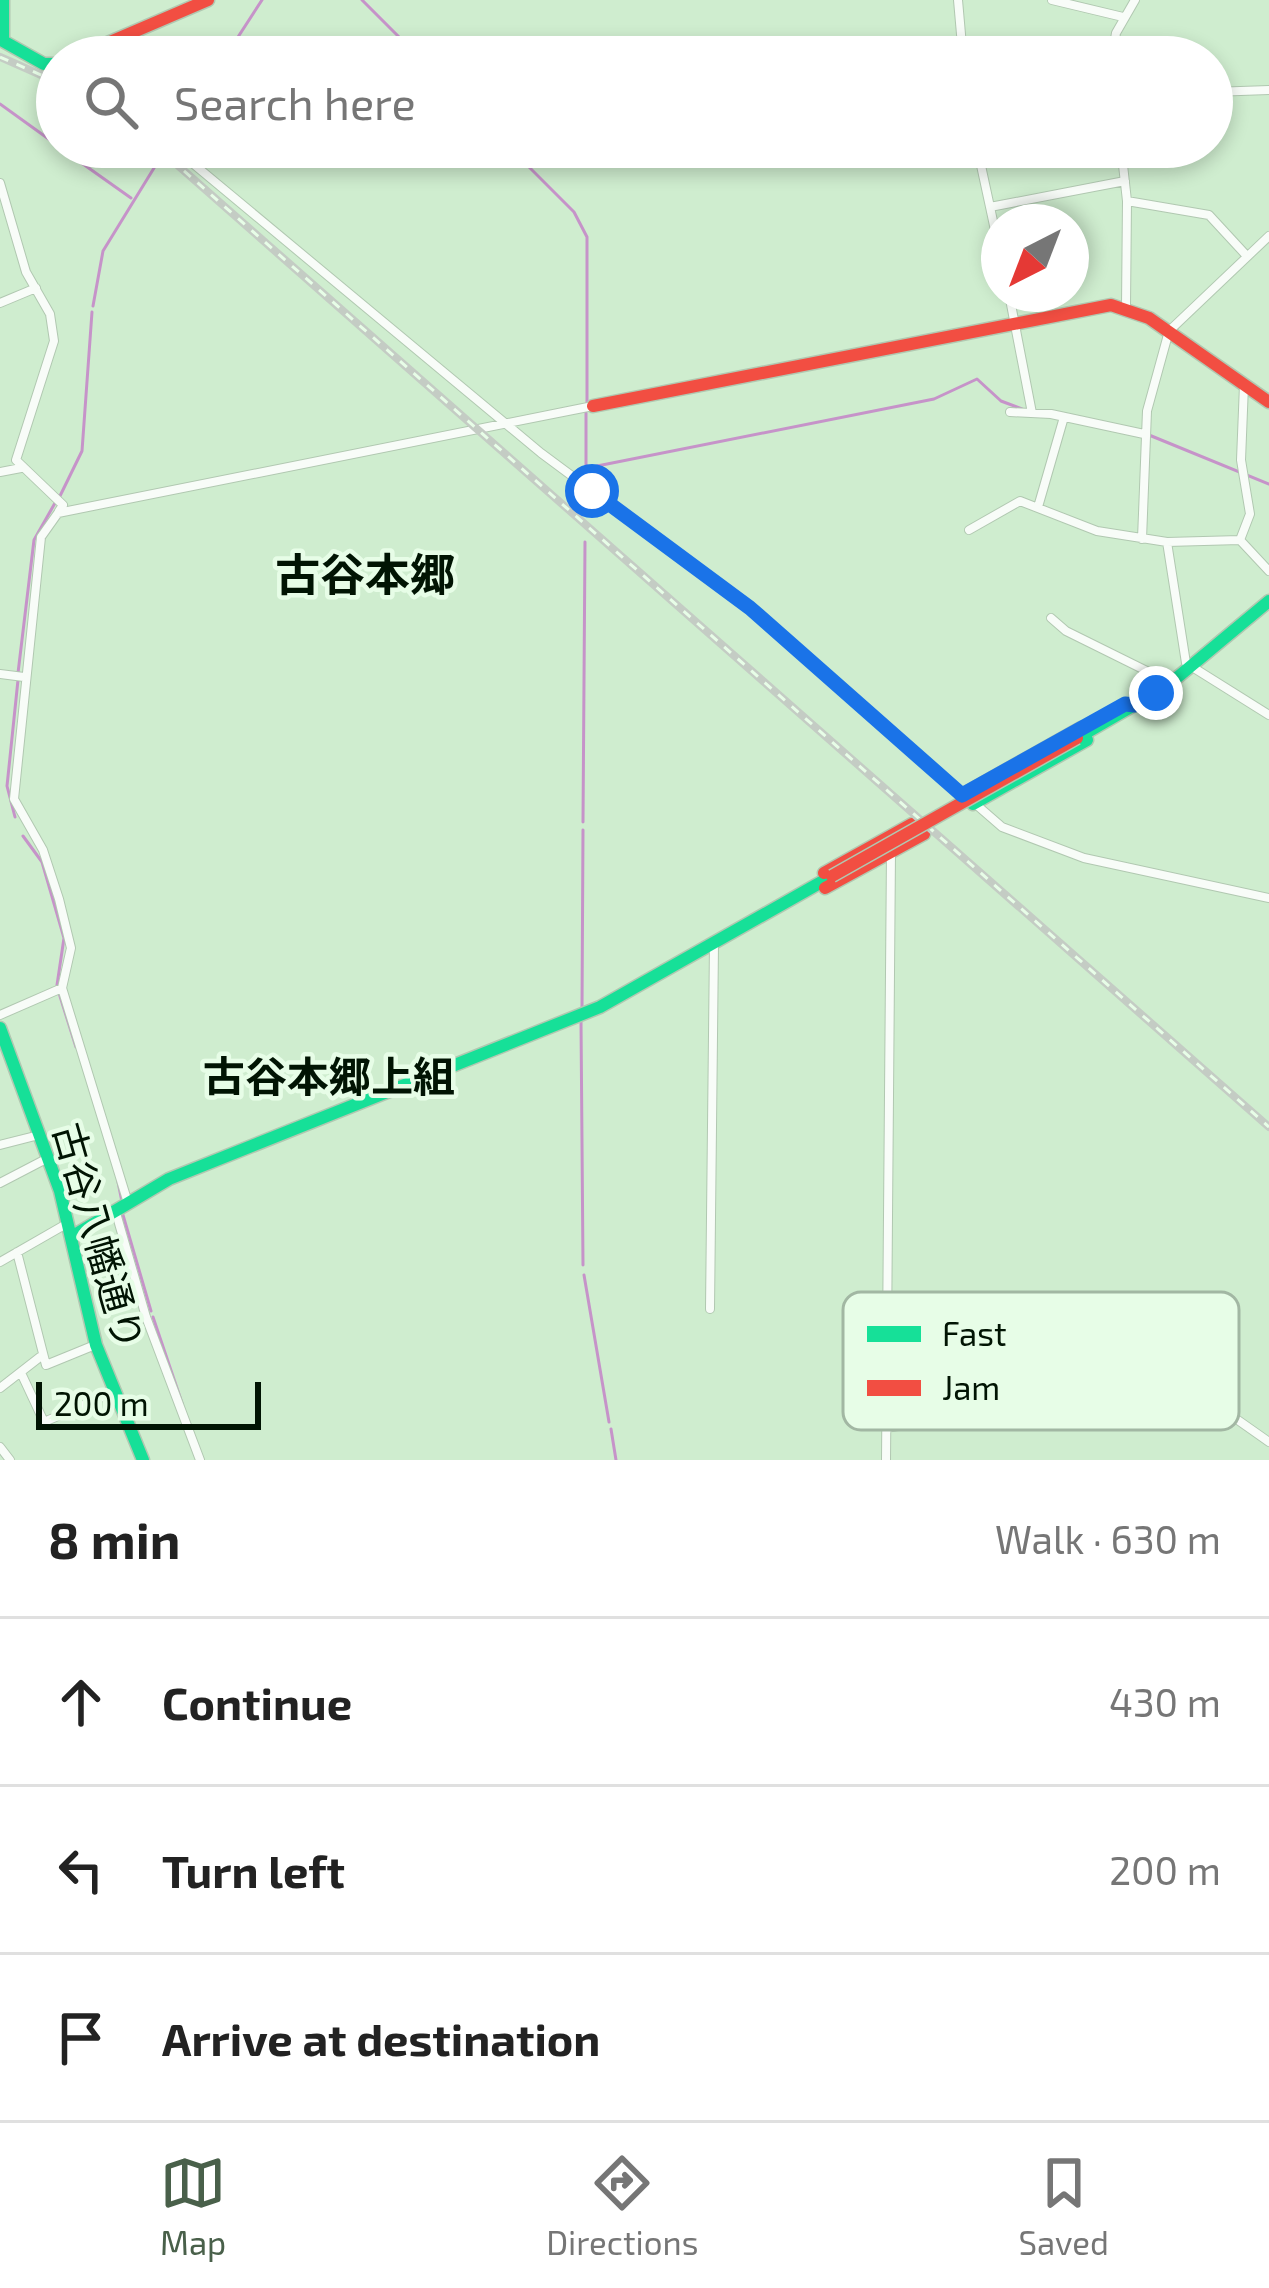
<!DOCTYPE html>
<meta charset="utf-8">
<style>
:root{--surface:#fff;--page:#f6f6f6;--text:#222;--muted:#767676;--line:#e0e0e0;--accent:#49604a}
body{margin:0;font-family:"Exo 2","Noto Sans JP",sans-serif;background:var(--page);color:var(--text)}
.compass{position:absolute;left:981px;top:204px;width:108px;height:108px;border-radius:50%;background:var(--surface);box-shadow:0 6px 18px #0003;rotate:222deg}
.scale{position:absolute;left:36px;bottom:30px;width:225px;box-sizing:border-box;padding-left:12px;border:6px solid #011403;border-top:0;font-size:33px;line-height:42px;white-space:nowrap;color:#011403;-webkit-text-stroke:9px #e7fde7;paint-order:stroke}
.stop{position:absolute;width:36px;height:36px;margin:-27px;border:9px solid #1a73e8;border-radius:50%;background:#fff}
.stop.end{background:#1a73e8;border-color:#fff;box-shadow:0 3px 12px #0008}
.list{margin:0;padding:0;list-style:none}
h2{display:flex;justify-content:space-between;align-items:center;height:156px;margin:0;padding:0 48px;font-size:51px}
h2 small{font-size:39px;font-weight:400;color:var(--muted)}
.list li{display:grid;grid-template-columns:78px 1fr auto;gap:36px;align-items:center;box-sizing:border-box;height:168px;padding:0 48px;border-top:3px solid var(--line)}
.list b{display:block;font-size:45px;white-space:nowrap}
.list em{font-size:39px;font-style:normal;color:var(--muted)}
.icon{flex:none;width:66px;height:66px;fill:none;stroke:currentColor;stroke-width:2;stroke-linecap:round;stroke-linejoin:round}
.map{position:relative;flex:none;width:1269px;height:1460px;overflow:hidden}
.search{position:absolute;background:var(--surface);box-shadow:0 6px 18px #0003;left:36px;right:36px;top:36px;height:132px;display:flex;align-items:center;gap:30px;box-sizing:border-box;padding:0 42px;border-radius:66px;color:var(--muted);font-size:45px}
.sheet{height:660px;background:var(--surface)}
nav{display:flex;justify-content:space-around;align-items:center;box-sizing:border-box;height:168px;border-top:3px solid var(--line);background:var(--surface);font-size:33px;color:var(--muted)}
nav a{display:grid;justify-items:center;gap:6px}
nav .on{color:var(--accent)}
.map>svg:first-child{display:block}
</style>
<div class="map">
<svg width="1269" height="1460" viewBox="0 0 1269 1460">
<rect width="100%" height="100%" fill="#cfedcf"/>
<g fill="none" stroke-linecap="round" stroke-linejoin="round">
<path stroke="#c693c9" stroke-width="3" d="M 362,0 L 419,57
M 225,57 L 262,0
M 0,104 L 57,145
M 59,147 L 131,198
M 509,147 L 574,212 L 587,237 L 587,403
M 93,306 L 103,251 L 162,155
M 1149,435 L 1269,484
M 587,468 L 934,399 L 977,379 L 1001,401 L 1022,409
M 586,481 L 586,413
M 59,498 L 82,451 L 92,312
M 18,673 L 34,540 L 55,503
M 15,817 L 7,786 L 18,680
M 583,822 L 585,542
M 23,836 L 42,862 L 64,938 L 57,985
M 59,993 L 76,1047
M 582,1008 L 583,830
M 581,1021 L 583,1265
M 118,1182 L 122,1202
M 123,1215 L 151,1311
M 584,1275 L 609,1422
M 153,1317 L 182,1403
M 611,1429 L 616,1460"/>
<defs>
<path id="street" d="M 958,0 L 963,57
M 1052,0 L 1123,17
M 1112,57 L 1116,33 L 1135,0
M 1212,92 L 1269,90
M 173,147 L 541,453 L 750,608 L 1002,827 L 1084,858 L 1269,898
M 977,147 L 990,207 L 1125,181
M 1121,147 L 1127,201 L 1126,307
M 0,183 L 26,272 L 50,314 L 54,341 L 16,460 L 63,505 L 59,511
M 1127,201 L 1209,215 L 1245,254
M 990,207 L 999,249
M 1009,294 L 1032,413
M 0,303 L 36,288
M 1010,412 L 1051,414 L 1144,434
M 0,472 L 21,468
M 1038,507 L 1064,417
M 969,530 L 1020,501 L 1097,531 L 1167,542 L 1186,663 L 1269,715
M 1142,539 L 1147,411 L 1169,331 L 1269,236
M 1240,540 L 1250,514 L 1241,460 L 1244,385
M 1167,542 L 1240,540 L 1269,571
M 1051,618 L 1066,631 L 1169,682
M 0,674 L 24,677
M 0,1015 L 62,988
M 0,1145 L 39,1135
M 0,1183 L 48,1158
M 128,1203 L 62,988 L 71,948 L 59,899 L 43,850 L 14,799 L 41,537 L 58,513 L 593,406
M 116,1213 L 146,1317 L 200,1460
M 17,1252 L 46,1365 L 95,1345
M 0,1262 L 68,1223
M 710,1309 L 714,944
M 22,1375 L 44,1422 L 114,1392
M 0,1388 L 40,1357
M 886,1428 L 1181,1380 L 1269,1442
M 0,1447 L 10,1460
M 886,1460 L 891,852"/>
<path id="fast" d="M 3,0 L 3,41 L 44,64 L 57,64
M 1077,738 L 1167,686 L 1269,601
M 962,795 L 1081,728
M 973,804 L 1087,740
M 0,1028 L 60,1191 L 96,1345 L 143,1460
M 73,1236 L 169,1179 L 600,1007 L 832,876"/>
<path id="jam" d="M 75,57 L 208,0
M 593,406 L 1111,305 L 1149,318 L 1269,402
M 824,873 L 912,824
M 825,888 L 924,834"/>
</defs>
<use href="#street" stroke="#b1c8b1" stroke-width="10"/>
<use href="#fast" stroke="#b1c8b1" stroke-width="15"/>
<use href="#jam" stroke="#b1c8b1" stroke-width="15"/>
<use href="#street" stroke="#f8fcf8" stroke-width="8"/>
<use href="#fast" stroke="#16e098" stroke-width="12"/>
<use href="#jam" stroke="#f24e42" stroke-width="12"/>
<defs>
<path id="rail" d="M 0,57 L 57,82
M 157,147 L 1269,1127"/>
</defs>
<use href="#rail" stroke="#c4ccc4" stroke-width="8"/>
<use href="#rail" stroke="#e7fde7" stroke-width="3" stroke-dasharray="9" stroke-linecap="butt"/>
<defs>
<path id="jam-bridge" d="M 832,876 L 1077,738"/>
</defs>
<use href="#jam-bridge" stroke="#b1c8b1" stroke-width="15" stroke-linecap="butt"/>
<use href="#jam-bridge" stroke="#f24e42" stroke-width="12"/>
</g>
<g fill="none" stroke-linecap="round" stroke-linejoin="round">
<path stroke="#1a73e8" stroke-width="15" d="M 592,491 L 750,608 L 962,795 L 1125,704 L 1135,705 L 1156,693"/>
</g>
<g text-anchor="middle" dominant-baseline="central" stroke-width="9" stroke-linejoin="round" paint-order="stroke">
<g font-size="39" fill="#011403" stroke="#e7fde7">
<text transform="translate(100 1236) rotate(74)">古谷八幡通り</text>
</g>
<g font-size="42" font-weight="bold" fill="#011403" stroke="#e7fde7">
<text x="329" y="1075">古谷本郷上組</text>
</g>
<g font-size="45" font-weight="bold" fill="#011403" stroke="#e7fde7">
<text x="365" y="573">古谷本郷</text>
</g>
</g>
<rect x="843" y="1292" width="396" height="138" rx="18" fill="#e7fde7" stroke="#a2b7a3" stroke-width="3"/>
<rect x="867" y="1326" width="54" height="16" fill="#16e098"/>
<rect x="867" y="1380" width="54" height="16" fill="#f24e42"/>
<g font-size="33" fill="#011403">
<text x="942" y="1346">Fast</text>
<text x="942" y="1400">Jam</text>
</g>
</svg>
<svg class="compass" viewBox="-18 -18 36 36"><path d="M0-13l5 13h-10z" fill="#e53935"/><path d="M0 13l5-13h-10z" fill="#767676"/></svg>
<div class="scale">200 m</div>
<div class="stop" style="left:592px;top:491px"></div>
<div class="stop end" style="left:1156px;top:693px"></div>
<div class="search"><svg class="icon" aria-label="search" viewBox="0 0 24 24"><circle cx="10" cy="10" r="6"/><path d="M15 15l6 6"/></svg>Search here</div>
</div>
<section class="sheet">
<h2>8 min<small>Walk · 630 m</small></h2>
<ul class="list">
<li><svg class="icon" aria-label="ahead" viewBox="0 0 24 24"><path d="M12 20V5M6 11l6-6 6 6"/></svg><div><b>Continue</b></div><em>430 m</em></li>
<li><svg class="icon" aria-label="left" viewBox="0 0 24 24"><path d="M17 20v-9H6M10 6l-5 5 5 5"/></svg><div><b>Turn left</b></div><em>200 m</em></li>
<li><svg class="icon" aria-label="arrive" viewBox="0 0 24 24"><path d="M6 21V4h12l-3 4 3 4H6"/></svg><div><b>Arrive at destination</b></div></li>
</ul>
</section>
<nav>
<a class="on"><svg class="icon" aria-label="map" viewBox="0 0 24 24"><path d="M3 6l6-2 6 2 6-2v14l-6 2-6-2-6 2zM9 4v14M15 6v14"/></svg>Map</a>
<a><svg class="icon" aria-label="directions" viewBox="0 0 24 24"><path d="M12 3l9 9-9 9-9-9zM9 14v-3h6M13 9l2 2-2 2"/></svg>Directions</a>
<a><svg class="icon" aria-label="saved" viewBox="0 0 24 24"><path d="M7 4h10v16l-5-4-5 4z"/></svg>Saved</a>
</nav>
